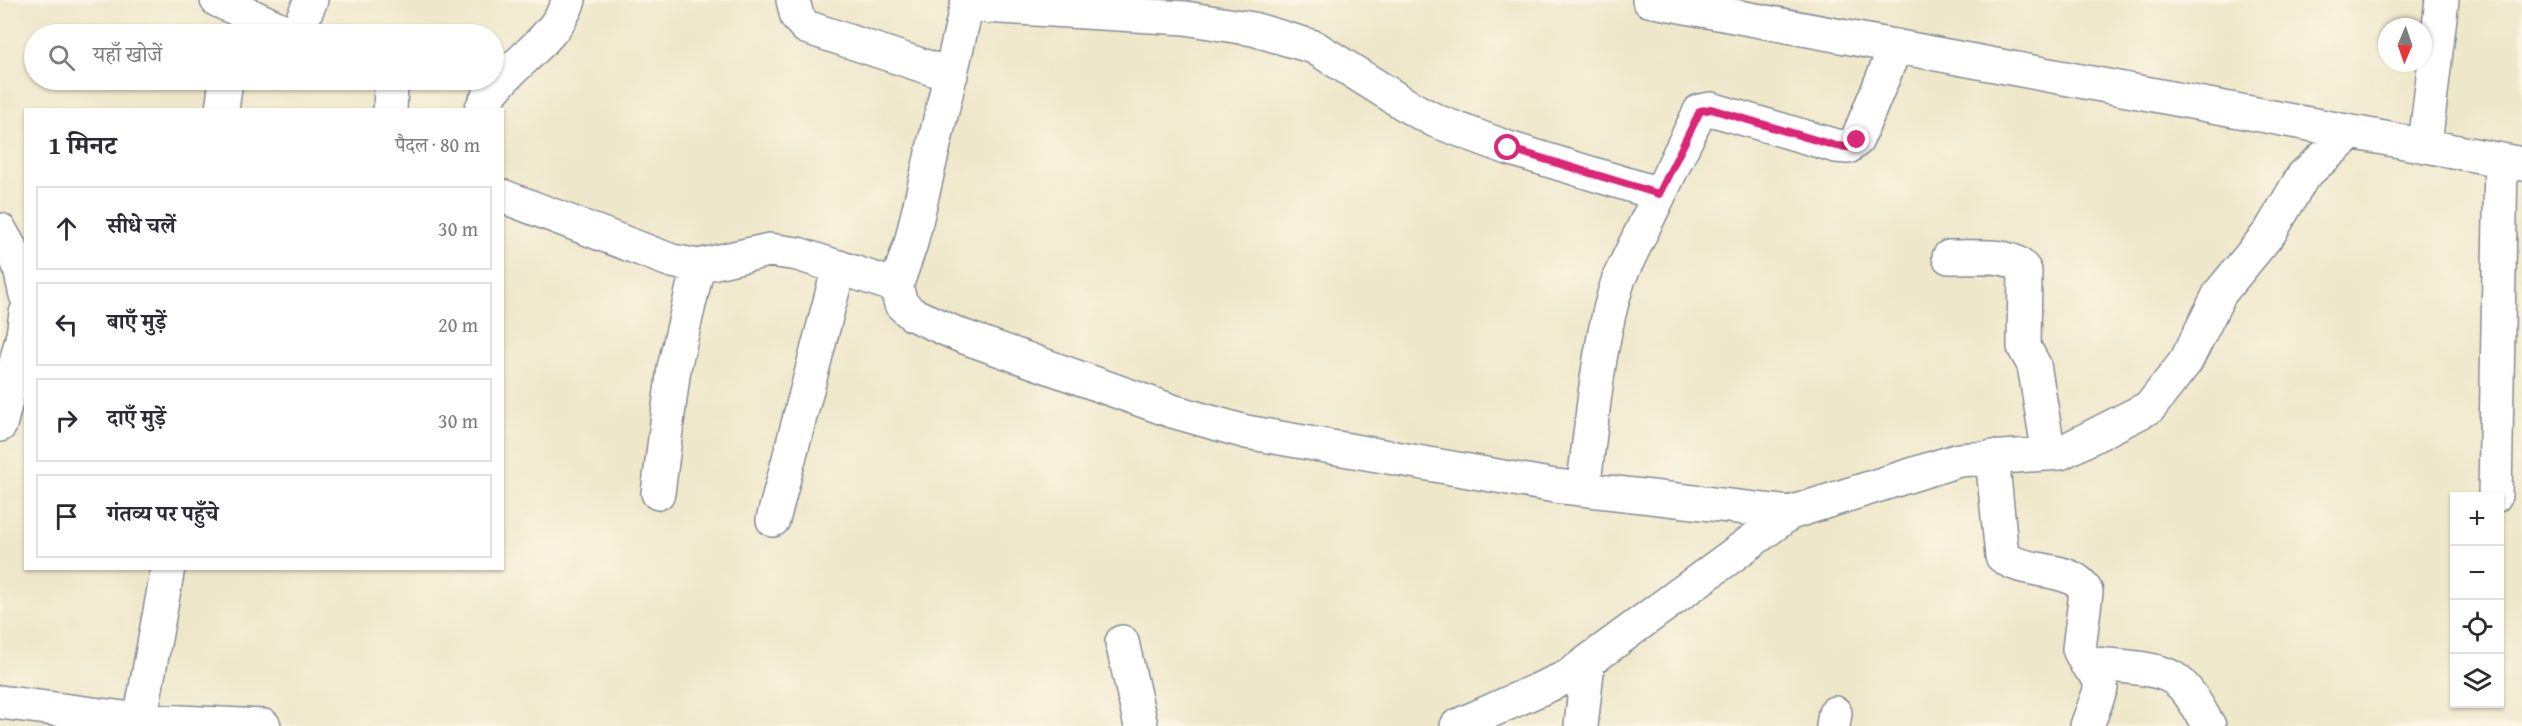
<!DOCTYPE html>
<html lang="hi">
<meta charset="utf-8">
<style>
:root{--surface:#fff;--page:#f2f2f3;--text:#2b2b33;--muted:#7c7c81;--line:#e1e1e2}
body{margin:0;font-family:"Gentium Book Plus","Noto Serif Devanagari",serif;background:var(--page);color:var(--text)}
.controls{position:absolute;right:18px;bottom:18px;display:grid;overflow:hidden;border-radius:0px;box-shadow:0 2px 4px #0004}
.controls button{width:54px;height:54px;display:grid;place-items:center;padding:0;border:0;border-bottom:2px solid var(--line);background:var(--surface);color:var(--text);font:30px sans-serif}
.compass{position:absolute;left:2378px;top:18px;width:54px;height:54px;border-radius:50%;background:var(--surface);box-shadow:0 2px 4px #0004;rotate:182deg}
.stop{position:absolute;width:18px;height:18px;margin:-14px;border:4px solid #db2777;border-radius:50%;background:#fff}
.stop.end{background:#db2777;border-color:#fff;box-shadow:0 2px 6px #0008}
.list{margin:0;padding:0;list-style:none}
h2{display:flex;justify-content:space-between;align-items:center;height:78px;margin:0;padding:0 24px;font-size:26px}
h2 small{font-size:20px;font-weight:400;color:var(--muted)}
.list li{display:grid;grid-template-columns:39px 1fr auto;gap:18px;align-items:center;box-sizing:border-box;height:84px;margin:0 12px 12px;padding:0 12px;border:2px solid var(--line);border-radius:0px}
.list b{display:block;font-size:22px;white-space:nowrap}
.list em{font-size:20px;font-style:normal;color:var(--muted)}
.icon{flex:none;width:33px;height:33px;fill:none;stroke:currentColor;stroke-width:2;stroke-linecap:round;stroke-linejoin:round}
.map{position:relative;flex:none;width:2522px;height:726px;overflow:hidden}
.search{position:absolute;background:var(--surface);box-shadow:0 2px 4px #0004;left:24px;top:24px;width:480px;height:66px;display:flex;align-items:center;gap:15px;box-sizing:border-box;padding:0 21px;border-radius:33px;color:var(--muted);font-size:22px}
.panel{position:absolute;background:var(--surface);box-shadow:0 2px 4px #0004;left:24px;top:108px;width:480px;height:462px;border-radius:0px}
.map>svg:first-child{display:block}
</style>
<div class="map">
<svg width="2522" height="726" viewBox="0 0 2522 726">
<rect width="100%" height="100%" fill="#fcf5e5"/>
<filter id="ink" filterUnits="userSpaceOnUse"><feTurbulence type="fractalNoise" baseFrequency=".0167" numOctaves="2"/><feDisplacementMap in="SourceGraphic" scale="12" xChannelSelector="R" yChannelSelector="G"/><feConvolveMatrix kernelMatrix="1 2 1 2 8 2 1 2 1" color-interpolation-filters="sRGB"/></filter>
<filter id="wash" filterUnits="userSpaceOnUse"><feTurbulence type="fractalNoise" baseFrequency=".008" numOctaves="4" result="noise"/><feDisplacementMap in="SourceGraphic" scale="24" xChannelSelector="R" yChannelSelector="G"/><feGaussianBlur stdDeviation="1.35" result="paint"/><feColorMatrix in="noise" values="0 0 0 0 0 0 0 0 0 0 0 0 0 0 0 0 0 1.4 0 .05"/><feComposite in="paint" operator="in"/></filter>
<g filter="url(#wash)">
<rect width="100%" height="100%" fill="#eee7c9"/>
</g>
<g filter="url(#ink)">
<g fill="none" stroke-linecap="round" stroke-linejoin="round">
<defs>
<path id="minor" d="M 217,0 L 291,34
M 793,0 L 797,17 L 806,27 L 951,75
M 968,0 L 911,243 L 896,286 L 901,304 L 912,314 L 959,335 L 1172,411 L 1246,432 L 1555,486 L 1790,513 L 1959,460 L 2060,453 L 2150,407 L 2186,361 L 2220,293 L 2270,232 L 2303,176 L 2352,132
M 1649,0 L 2522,164
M 967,5 L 1185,18 L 1253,29 L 1314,47 L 1411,108 L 1436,121 L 1508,148 L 1659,194
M 296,34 L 311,0
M 388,80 L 391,89 L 390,110
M 222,110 L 226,80
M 481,110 C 501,67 553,46 569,0
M 2425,145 L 2442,0
M 502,196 L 672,261 L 698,266 L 769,250 L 798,254 L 896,286
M 0,230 L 19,264 L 26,295
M 1949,257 C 1972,258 2012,251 2025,271 L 2024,347 L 2034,365 L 2049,454
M 0,425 L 23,335 L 26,313
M 1992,457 L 2002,556 C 2023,575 2075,565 2086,592 L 2079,649 L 2086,663 L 2098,676 L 2101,688 L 2087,726
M 1583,489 C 1593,419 1597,345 1619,278 L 1700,111 L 1711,109 L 1836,146 L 1848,147 L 1857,140 L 1896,46
M 658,493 L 674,368 L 698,266
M 2495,496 L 2501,160
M 773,520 L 839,267
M 1122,642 L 1141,726
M 2086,663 C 2109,666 2154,666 2173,678 C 2189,688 2199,710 2209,726
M 0,702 L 140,720 L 264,726
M 140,720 L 168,568
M 1457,726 L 1567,677 L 1790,513
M 1581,726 L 1588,662
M 1833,726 L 1835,713"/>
</defs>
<use href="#minor" stroke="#848b94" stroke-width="36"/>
<use href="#minor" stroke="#fff" stroke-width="33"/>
</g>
</g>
<g fill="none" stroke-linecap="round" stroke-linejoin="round" filter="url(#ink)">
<path stroke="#db2777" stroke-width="8" d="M 1508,148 L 1659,194 L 1700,111 L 1711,109 L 1836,146 L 1848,147 L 1857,140"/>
</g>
</svg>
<div class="controls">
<button>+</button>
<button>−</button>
<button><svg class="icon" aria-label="locate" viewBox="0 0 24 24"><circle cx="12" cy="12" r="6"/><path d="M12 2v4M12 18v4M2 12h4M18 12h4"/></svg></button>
<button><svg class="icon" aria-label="layers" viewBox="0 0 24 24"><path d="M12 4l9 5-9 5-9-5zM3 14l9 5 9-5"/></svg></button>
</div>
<svg class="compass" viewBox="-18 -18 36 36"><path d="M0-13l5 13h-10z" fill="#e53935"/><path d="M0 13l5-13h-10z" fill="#7c7c81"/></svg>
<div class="stop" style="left:1508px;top:148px"></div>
<div class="stop end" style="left:1857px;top:140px"></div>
<div class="search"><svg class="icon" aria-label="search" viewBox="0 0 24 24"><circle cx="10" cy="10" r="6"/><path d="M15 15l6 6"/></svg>यहाँ खोजें</div>
<section class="panel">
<h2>1 मिनट<small>पैदल · 80 m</small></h2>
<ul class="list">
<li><svg class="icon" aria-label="ahead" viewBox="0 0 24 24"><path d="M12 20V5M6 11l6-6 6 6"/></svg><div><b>सीधे चलें</b></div><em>30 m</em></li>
<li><svg class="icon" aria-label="left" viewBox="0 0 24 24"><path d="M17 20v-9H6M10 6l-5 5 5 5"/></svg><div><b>बाएँ मुड़ें</b></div><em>20 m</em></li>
<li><svg class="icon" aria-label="right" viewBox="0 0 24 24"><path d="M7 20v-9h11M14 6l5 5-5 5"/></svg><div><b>दाएँ मुड़ें</b></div><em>30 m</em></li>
<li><svg class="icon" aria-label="arrive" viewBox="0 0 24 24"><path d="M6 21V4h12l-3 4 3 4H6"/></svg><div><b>गंतव्य पर पहुँचे</b></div></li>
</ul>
</section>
</div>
